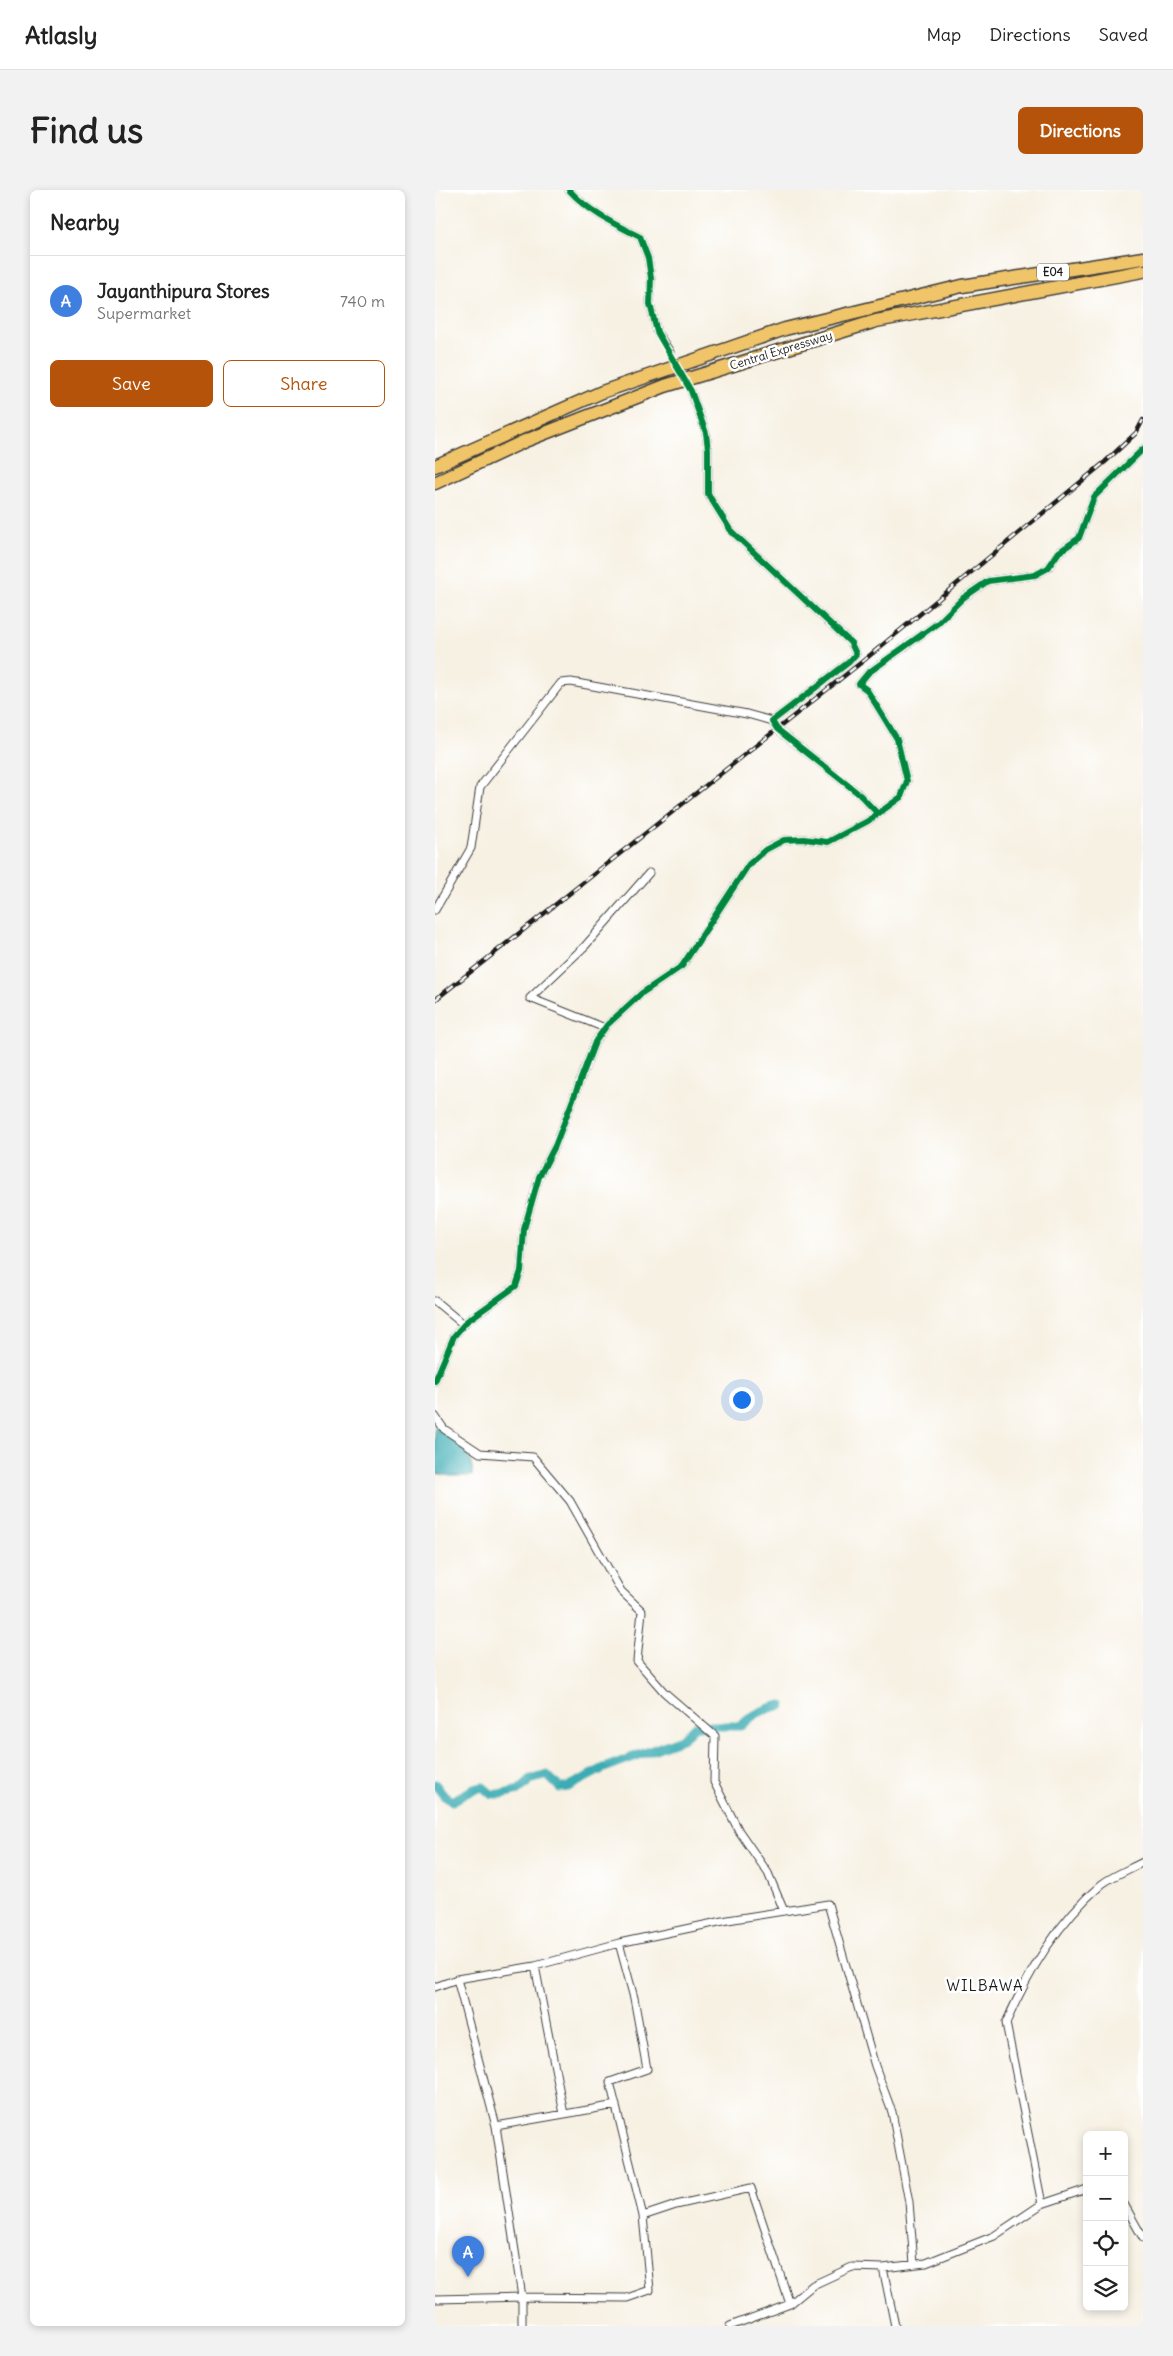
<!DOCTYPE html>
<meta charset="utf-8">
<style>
:root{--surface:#fff;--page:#f2f2f2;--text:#222;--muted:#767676;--line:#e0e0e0;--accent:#b45309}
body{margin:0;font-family:Delius,sans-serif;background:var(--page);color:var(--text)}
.controls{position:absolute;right:15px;bottom:15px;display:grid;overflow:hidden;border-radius:8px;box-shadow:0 2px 8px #0003}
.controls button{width:45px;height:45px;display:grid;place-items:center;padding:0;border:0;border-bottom:1px solid var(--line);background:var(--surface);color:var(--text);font:25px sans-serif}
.you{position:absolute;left:306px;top:1209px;width:18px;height:18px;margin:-12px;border:4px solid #fff;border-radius:50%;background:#1a73e8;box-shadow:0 0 0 8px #1a73e833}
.badge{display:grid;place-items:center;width:32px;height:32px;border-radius:50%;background:var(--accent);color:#fff;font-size:16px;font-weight:700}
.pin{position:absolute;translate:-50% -41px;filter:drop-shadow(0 1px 2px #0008)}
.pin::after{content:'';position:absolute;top:26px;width:18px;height:15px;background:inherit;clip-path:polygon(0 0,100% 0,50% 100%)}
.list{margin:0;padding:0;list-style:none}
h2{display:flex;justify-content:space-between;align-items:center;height:65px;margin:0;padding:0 20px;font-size:21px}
h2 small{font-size:16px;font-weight:400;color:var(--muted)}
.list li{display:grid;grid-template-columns:32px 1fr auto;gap:15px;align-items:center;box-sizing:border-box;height:90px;padding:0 20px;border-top:1px solid var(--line)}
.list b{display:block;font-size:19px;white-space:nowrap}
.list p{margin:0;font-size:16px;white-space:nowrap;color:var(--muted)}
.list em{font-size:16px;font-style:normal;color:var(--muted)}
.actions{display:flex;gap:10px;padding:15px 20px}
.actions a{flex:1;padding:11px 0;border:1px solid var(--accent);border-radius:8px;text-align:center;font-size:18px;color:var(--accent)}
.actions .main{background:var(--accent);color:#fff}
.icon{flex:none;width:28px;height:28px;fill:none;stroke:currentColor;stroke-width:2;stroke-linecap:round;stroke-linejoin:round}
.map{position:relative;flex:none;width:708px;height:2136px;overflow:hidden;border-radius:8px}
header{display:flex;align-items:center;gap:30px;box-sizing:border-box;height:70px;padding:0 25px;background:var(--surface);border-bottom:1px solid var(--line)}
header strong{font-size:24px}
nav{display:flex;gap:28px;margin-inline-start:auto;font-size:18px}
.intro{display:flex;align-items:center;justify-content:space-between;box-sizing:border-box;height:120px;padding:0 30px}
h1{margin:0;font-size:35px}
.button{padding:12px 22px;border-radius:8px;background:var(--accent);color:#fff;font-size:18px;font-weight:700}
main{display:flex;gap:30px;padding:0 30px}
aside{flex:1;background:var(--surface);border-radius:8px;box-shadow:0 2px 8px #0003}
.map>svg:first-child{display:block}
</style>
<header>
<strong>Atlasly</strong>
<nav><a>Map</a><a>Directions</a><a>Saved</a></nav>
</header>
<div class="intro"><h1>Find us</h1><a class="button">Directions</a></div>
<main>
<aside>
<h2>Nearby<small></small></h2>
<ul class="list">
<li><span class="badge" style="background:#3f7fe0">A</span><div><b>Jayanthipura Stores</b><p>Supermarket</p></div><em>740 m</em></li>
</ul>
<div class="actions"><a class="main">Save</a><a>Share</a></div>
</aside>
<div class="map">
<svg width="708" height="2136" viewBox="0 0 708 2136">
<rect width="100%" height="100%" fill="#fff"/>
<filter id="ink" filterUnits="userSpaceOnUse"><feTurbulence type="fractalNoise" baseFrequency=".02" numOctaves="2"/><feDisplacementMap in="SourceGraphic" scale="10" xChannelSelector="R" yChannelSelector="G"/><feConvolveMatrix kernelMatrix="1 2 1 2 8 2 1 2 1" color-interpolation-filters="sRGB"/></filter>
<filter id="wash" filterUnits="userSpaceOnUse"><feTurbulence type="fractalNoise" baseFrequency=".0096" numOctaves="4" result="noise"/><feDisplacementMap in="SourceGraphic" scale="20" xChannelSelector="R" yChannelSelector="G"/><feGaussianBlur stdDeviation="1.12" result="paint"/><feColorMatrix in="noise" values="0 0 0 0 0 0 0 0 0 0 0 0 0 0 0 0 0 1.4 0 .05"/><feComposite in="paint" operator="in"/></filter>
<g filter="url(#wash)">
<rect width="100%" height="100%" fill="#f7f1e3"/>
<path fill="#3aacb3" stroke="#2b6468" d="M 0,1235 C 15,1248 41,1263 37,1286 L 15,1286 L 0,1283 Z"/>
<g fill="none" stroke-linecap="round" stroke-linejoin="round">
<path stroke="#3aacb3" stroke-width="9" d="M 0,1594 L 9,1606 L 17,1611 L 39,1599 L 48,1597 L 56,1604 L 68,1604 L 84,1600 L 95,1590 L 112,1585 L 125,1598 L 133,1597 L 169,1578 L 247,1549 L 260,1536 L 306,1536 C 317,1524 331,1518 347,1515"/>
</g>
</g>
<g filter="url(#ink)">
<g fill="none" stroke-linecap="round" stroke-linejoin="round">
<path stroke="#d6d1c5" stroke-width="7" stroke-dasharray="7 3.5" stroke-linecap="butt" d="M 235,162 L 256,201"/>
<defs>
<path id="street" d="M 134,0 C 154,22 179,34 205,47 L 213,68 L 216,88 L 215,114 L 222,142 L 235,162
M 256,201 L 271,243 L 273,259 L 273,304 L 296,341 L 416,453 L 421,464 L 414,472 L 337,531 L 342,539 L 424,604 L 443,624
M 0,720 L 36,658 L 45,597 L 126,493 L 136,492 L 312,524 L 337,531
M 170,838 L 95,808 L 150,756 L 214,683
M 0,1111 L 29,1135
M 0,1191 L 19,1146 L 32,1131 L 81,1096 L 86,1081 L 89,1039 L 104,987 L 120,956 L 160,852 L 172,835 L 207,803 L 247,776 L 314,674 L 330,660 L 349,650 L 369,649 L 393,652 L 433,631 L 466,607 L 472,591 L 462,549 L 432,500 L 424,494 L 433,483 L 503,433 L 528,408 L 553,391 L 600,385 L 613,378 L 624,362 L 644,348 L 659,307 L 708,259
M 0,1226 L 9,1239 L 45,1263 L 98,1267 L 135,1311 L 186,1401 L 207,1421 L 202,1471 L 229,1502 L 280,1546 L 279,1592 L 304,1641 L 333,1683 L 349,1721
M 184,1753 L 199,1808 L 212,1879 L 175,1892 L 208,2026
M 100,1776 L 129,1924
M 22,1789 L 61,1936
M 0,1797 L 22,1789 L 100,1776 L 184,1753 L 293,1730 L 393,1714 L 440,1876 L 457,1922 L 474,2012 L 479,2074
M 652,1999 L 607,2014 L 571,1833 C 594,1781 623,1731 667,1694 C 679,1685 695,1679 708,1672
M 689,2014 L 708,2048
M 448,2078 L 460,2136
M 0,2109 L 87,2107 L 61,1936 L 181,1915
M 87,2136 L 87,2107 L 192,2108 L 215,2100 L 208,2026 L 241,2015 L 316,1998 L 355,2114
M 295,2136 L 355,2114 L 378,2095 L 417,2077 L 448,2078 L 491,2073 L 559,2046 L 607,2014"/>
<path id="highway" d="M 0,276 L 167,202 L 350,139 L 527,96 L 708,68
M 0,293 L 90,251 L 230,196 L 441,131 L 708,81"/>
</defs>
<use href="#street" stroke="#3d3c3a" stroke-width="9"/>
<use href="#highway" stroke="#3d3c3a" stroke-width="15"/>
<use href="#street" stroke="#fff" stroke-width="7"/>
<use href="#highway" stroke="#f0c469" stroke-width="12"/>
<defs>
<path id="rail" d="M 0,810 L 428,471 L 670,272 L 701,243 L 708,230"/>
</defs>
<use href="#rail" stroke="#1c1c1c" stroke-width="4.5"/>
<use href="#rail" stroke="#fff" stroke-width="2.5" stroke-dasharray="8" stroke-linecap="butt"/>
<defs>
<path id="cycleway" d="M 134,0 C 154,22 179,34 205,47 L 213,68 L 216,88 L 215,114 L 222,142 L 256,201 L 271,243 L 273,259 L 273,304 L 296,341 L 416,453 L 421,464 L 414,472 L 337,531 L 342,539 L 424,604 L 443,624
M 0,1191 L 19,1146 L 32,1131 L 81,1096 L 86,1081 L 89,1039 L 104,987 L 120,956 L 160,852 L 172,835 L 207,803 L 247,776 L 314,674 L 330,660 L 349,650 L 369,649 L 393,652 L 433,631 L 466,607 L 472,591 L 462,549 L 432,500 L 424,494 L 433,483 L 503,433 L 528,408 L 553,391 L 600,385 L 613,378 L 624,362 L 644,348 L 659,307 L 708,259"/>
</defs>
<use href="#cycleway" stroke="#fff" stroke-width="9"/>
<use href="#cycleway" stroke="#00873e" stroke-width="6"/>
</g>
</g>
<g text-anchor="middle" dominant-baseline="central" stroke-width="5" stroke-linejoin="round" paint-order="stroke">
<rect fill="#fff" stroke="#606060" stroke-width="1" x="602" y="73.5" width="32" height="17" rx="4"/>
<g font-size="11" font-weight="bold" fill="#1c1c1c">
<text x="618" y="82">E04</text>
</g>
<g font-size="12" fill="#1c1c1c" stroke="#fff">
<text transform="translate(346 160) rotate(-17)">Central Expressway</text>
</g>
<g font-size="15" letter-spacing="1" fill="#1c1c1c" stroke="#fff">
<text x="550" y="1795">WILBAWA</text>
</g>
</g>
</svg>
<div class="controls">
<button>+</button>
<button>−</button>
<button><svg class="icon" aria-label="locate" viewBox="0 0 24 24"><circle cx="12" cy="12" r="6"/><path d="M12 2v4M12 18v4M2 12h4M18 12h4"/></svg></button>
<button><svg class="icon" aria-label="layers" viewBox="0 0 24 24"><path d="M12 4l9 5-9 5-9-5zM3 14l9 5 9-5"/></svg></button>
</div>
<div class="you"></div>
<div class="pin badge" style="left:33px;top:2087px;background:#3f7fe0">A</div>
</div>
</main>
